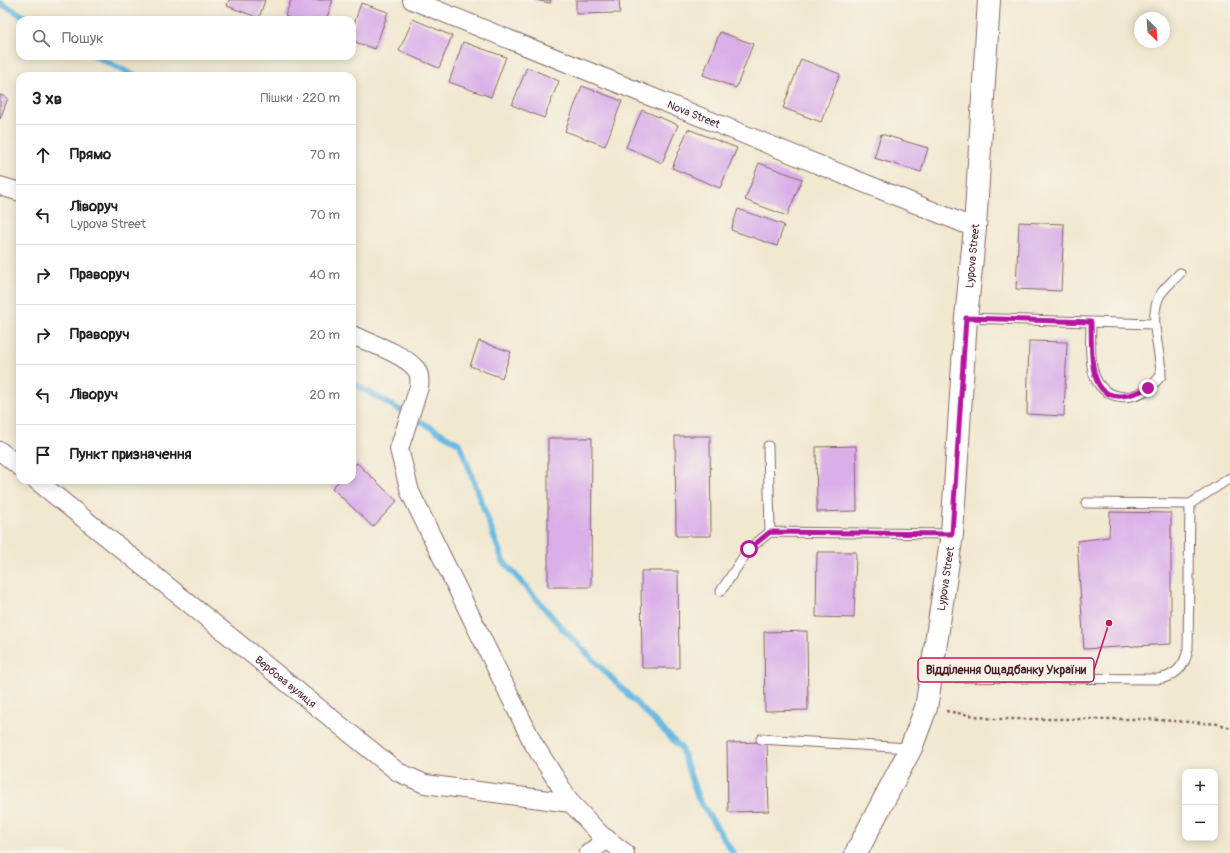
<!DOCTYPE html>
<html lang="uk">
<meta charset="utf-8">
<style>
:root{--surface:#fff;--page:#f2f2f2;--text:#202124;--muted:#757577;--line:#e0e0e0}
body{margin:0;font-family:Pangolin,sans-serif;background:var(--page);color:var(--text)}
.controls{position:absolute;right:12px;bottom:12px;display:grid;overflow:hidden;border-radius:8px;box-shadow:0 2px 10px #0003}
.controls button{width:36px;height:36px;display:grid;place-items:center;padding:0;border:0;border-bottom:1px solid var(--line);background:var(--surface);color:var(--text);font:20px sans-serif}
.compass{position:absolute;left:1134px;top:12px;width:36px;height:36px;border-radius:50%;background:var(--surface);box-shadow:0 2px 10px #0003;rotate:155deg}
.stop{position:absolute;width:12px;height:12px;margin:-9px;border:3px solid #b5179e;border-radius:50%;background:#fff}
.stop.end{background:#b5179e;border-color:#fff;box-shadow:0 1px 4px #0008}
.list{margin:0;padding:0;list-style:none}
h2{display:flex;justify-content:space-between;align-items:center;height:52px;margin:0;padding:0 16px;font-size:17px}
h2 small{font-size:13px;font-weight:400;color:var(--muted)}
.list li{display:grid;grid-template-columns:26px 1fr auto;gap:12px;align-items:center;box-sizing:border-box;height:60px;padding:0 16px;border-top:1px solid var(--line)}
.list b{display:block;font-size:15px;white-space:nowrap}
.list p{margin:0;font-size:13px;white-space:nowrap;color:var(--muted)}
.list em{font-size:13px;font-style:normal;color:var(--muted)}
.icon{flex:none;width:22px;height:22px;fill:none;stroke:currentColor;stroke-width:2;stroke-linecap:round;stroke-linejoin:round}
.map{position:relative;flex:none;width:1230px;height:853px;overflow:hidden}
.search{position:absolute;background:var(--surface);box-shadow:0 2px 10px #0003;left:16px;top:16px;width:340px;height:44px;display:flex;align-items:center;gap:10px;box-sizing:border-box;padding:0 14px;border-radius:12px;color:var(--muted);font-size:15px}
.panel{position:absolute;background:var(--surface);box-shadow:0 2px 10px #0003;left:16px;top:72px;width:340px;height:412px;border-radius:12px}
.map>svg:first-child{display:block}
</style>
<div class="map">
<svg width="1230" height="853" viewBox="0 0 1230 853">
<rect width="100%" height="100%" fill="#f7f3e8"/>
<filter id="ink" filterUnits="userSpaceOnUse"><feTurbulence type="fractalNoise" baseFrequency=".025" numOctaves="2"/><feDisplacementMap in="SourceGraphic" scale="8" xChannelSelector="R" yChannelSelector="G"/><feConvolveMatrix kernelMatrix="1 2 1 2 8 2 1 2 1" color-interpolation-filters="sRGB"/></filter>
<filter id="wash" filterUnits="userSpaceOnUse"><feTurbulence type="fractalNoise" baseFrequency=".012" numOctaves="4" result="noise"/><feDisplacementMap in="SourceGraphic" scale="16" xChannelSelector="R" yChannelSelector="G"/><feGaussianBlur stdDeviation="0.9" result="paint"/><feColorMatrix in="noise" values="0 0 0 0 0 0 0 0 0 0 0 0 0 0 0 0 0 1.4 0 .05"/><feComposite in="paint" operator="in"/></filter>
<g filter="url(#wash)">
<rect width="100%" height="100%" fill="#f1e8d0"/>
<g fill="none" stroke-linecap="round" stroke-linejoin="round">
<path stroke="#67b9e2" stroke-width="6" d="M 0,3 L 31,20
M 95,56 L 135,76
M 352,383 L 460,444 L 503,561 L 562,628 L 681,748 L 698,798 L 733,853"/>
</g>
<g id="blocks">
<path fill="#d9aee9" d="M 229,0 L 265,0 L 259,18 L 227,6 Z
M 291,0 L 333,0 L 326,20 L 295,20 L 285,16 Z
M 535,0 L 551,0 L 550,3 Z
M 576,0 L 619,0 L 620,13 L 576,14 Z
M 361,3 L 388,12 L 375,49 L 352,41 L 352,30 Z
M 413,19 L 452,36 L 439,68 L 399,51 Z
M 720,32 L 753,44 L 736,88 L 703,75 Z
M 463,42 L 506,57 L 491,97 L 449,82 Z
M 801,59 L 840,74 L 821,122 L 783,108 Z
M 527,67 L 559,81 L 544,118 L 512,105 Z
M 582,86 L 622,101 L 605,146 L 565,131 Z
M 0,95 L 8,98 L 0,119 Z
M 642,110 L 678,125 L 662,163 L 626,147 Z
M 688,129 L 737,148 L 720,188 L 672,168 Z
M 881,134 L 928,148 L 921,172 L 874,158 Z
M 759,163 L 802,179 L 787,216 L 745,200 Z
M 738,209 L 784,225 L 777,246 L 731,230 Z
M 1019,222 L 1064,224 L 1061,291 L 1016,289 Z
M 479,341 L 511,352 L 502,378 L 470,366 Z
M 1029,341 L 1067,342 L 1064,416 L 1027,414 Z
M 675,436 L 710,436 L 711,536 L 676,536 Z
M 548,438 L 592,438 L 591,587 L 548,587 Z
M 856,446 L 857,511 L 817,512 L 816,447 Z
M 357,463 L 397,501 L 373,527 L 332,488 L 340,480 L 352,480 L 352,468 Z
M 1110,512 L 1171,513 L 1171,644 L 1084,649 L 1077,541 L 1109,537 Z
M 817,552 L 856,552 L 854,618 L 816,617 Z
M 641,571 L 678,571 L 679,668 L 642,668 Z
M 807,631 L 808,710 L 765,711 L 764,632 Z
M 767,742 L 769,811 L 728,812 L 727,743 Z"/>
</g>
</g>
<g filter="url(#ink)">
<use href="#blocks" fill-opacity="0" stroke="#846565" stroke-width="1"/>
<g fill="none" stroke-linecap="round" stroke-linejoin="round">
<defs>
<path id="lane" d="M 966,318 L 1153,324
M 1091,322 C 1091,337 1089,356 1093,371 C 1100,398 1126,403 1148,389 C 1153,385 1157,380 1161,376 C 1161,350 1149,324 1158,299 C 1161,290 1174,280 1180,273
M 768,446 L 770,532 L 952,534
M 1190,504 L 1230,478
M 721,591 L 749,549 L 770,532
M 931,677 L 1157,679 C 1175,677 1185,667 1188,649 L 1190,504 L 1086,503
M 761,739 L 909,748"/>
<g id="street">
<path id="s1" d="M 412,0 L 975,228"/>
<path d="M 0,186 L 20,192"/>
<path d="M 352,335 C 370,343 404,354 416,369 C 420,374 420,380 419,387 L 399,449 L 410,492 L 533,743 L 571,803 L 600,834 L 625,853"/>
<path d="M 0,451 L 20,467"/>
<path id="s2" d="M 36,480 L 398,772 L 425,784 L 571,803"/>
<path d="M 589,853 L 607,839"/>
</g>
<g id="secondary">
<path id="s3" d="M 856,853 L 911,748 L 926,708 L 931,677 L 952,534 L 966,318 L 975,228 L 989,0"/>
</g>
</defs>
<use href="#lane" stroke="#846565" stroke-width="11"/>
<use href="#street" stroke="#846565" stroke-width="20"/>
<use href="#secondary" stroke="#846565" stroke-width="24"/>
<path stroke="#846565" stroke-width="2.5" stroke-dasharray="3 3" stroke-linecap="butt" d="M 946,711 L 994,719 L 1144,719 L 1219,724 L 1230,728"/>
<use href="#lane" stroke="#fff" stroke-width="9"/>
<use href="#street" stroke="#fff" stroke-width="18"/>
<use href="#secondary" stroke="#fff" stroke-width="22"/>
</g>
</g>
<g fill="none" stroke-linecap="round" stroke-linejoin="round" filter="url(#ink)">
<path stroke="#b5179e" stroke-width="5" d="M 749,549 L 770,532 L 952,534 L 966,318 L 1091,322 C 1092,363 1087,417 1148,388"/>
</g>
<g text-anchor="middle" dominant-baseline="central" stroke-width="3" stroke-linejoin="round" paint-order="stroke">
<g font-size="11" fill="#4a1f2b" stroke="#f7f3e8">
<text stroke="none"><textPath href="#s1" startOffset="304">Nova Street</textPath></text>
<text stroke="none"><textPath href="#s3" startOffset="616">Lypova Street</textPath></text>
<text stroke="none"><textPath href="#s3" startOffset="292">Lypova Street</textPath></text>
<text stroke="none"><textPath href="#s2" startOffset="321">Вербова вулиця</textPath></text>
</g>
</g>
<path fill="none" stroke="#c2185b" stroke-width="1.5" d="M1109 623L1094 670"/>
<circle fill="#c2185b" stroke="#f7f3e8" stroke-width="1.5" cx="1109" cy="623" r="4"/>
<rect fill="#f7f3e8" stroke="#c2185b" stroke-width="1.5" x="918" y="658" width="176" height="24" rx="4"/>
<g font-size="12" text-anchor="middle" font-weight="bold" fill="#4a1f2b">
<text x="1006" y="674">Відділення Ощадбанку України</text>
</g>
</svg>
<div class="controls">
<button>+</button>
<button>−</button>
</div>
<svg class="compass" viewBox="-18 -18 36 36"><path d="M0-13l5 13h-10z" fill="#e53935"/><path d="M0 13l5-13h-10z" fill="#757577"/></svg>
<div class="stop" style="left:749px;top:549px"></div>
<div class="stop end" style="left:1148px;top:388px"></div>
<div class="search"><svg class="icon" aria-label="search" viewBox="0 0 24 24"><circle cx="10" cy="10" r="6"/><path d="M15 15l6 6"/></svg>Пошук</div>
<section class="panel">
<h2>3 хв<small>Пішки · 220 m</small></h2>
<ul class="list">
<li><svg class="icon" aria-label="ahead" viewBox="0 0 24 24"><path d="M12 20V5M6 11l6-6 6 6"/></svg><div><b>Прямо</b></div><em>70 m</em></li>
<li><svg class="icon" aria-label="left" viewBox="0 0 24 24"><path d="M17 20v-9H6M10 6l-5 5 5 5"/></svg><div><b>Ліворуч</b><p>Lypova Street</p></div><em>70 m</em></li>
<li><svg class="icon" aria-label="right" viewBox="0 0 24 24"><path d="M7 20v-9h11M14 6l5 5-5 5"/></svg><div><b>Праворуч</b></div><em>40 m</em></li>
<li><svg class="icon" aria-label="right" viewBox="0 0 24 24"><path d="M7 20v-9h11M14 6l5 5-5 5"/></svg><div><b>Праворуч</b></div><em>20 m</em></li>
<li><svg class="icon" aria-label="left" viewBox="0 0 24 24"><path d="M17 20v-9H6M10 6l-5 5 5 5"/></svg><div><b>Ліворуч</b></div><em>20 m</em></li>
<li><svg class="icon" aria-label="arrive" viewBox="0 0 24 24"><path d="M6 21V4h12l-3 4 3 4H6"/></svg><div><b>Пункт призначення</b></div></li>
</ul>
</section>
</div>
